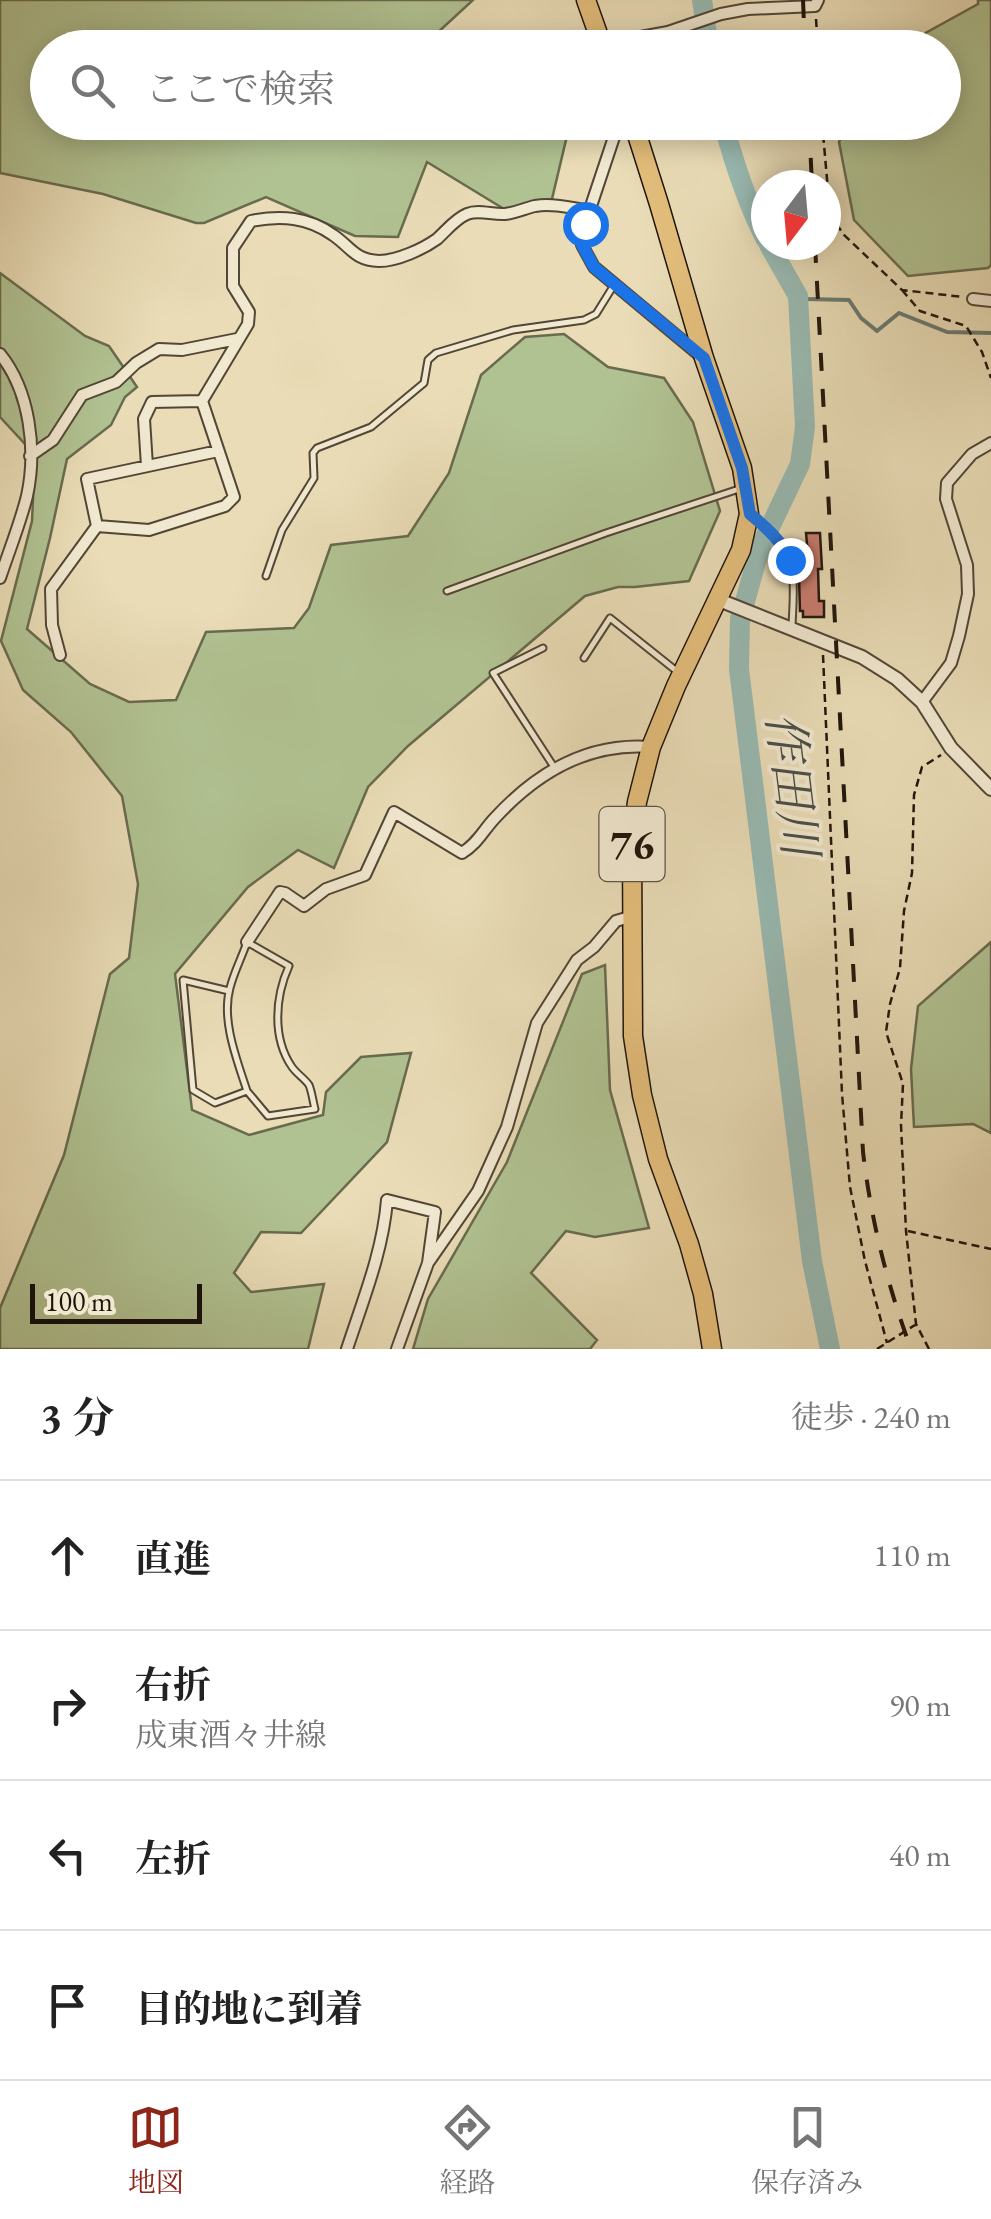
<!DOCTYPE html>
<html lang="ja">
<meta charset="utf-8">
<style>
:root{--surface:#fff;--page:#f2f2f2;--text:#222;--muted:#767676;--line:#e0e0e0;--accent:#8f2418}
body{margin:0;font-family:"EB Garamond","Noto Serif JP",serif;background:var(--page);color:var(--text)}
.compass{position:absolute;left:751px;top:170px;width:90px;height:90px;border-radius:50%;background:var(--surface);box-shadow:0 5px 25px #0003;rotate:196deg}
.scale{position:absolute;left:30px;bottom:25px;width:172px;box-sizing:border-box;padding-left:10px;border:5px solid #1f140b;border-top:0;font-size:28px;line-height:35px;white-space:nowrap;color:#1f140b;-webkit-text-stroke:8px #f1e8d0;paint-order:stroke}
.stop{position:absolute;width:30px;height:30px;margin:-22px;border:8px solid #1a73e8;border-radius:50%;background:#fff}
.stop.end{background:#1a73e8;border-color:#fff;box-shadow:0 2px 10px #0008}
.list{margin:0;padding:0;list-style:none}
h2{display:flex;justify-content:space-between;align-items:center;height:130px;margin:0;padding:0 40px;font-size:42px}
h2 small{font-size:32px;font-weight:400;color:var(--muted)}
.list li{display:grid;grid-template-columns:65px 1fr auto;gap:30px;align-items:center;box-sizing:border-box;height:150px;padding:0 40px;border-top:2px solid var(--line)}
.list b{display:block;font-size:38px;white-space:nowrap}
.list p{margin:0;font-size:32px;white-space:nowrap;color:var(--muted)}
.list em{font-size:32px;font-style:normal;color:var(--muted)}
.icon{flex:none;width:55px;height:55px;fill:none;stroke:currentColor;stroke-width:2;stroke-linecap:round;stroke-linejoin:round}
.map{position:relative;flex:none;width:991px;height:1349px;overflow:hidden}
.search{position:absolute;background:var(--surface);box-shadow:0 5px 25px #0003;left:30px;right:30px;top:30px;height:110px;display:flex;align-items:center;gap:25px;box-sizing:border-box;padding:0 35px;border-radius:55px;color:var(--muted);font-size:38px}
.sheet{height:730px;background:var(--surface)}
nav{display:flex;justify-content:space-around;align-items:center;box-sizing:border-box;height:140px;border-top:2px solid var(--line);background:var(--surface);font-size:28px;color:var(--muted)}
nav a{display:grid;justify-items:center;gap:5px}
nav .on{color:var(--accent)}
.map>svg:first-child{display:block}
</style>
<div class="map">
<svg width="991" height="1349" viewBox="0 0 991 1349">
<rect width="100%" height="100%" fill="#e9dcb6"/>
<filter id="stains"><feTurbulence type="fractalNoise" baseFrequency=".002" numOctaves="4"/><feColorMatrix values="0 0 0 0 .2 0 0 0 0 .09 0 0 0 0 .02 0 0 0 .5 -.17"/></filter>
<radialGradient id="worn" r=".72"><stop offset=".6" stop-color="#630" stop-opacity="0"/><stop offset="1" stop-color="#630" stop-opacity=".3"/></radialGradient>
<path fill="#b1c292" stroke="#686b4e" stroke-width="2.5" d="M 0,0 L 473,0 L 422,47 L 48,48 L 48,122 L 570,123 L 551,203 L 504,209 L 427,162 L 398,237 L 355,236 L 266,197 L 204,223 L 196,223 L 103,194 L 0,173 Z
M 978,0 L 991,0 L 991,265 L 988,268 L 908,276 L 854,220 L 839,142 L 849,123 L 944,122 L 944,48 L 900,47 L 978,4 Z
M 0,273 L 85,336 L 109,346 L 137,387 L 125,397 L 111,425 L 67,459 L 50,538 L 27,629 L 90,684 L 129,702 L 176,700 L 206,632 L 294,628 L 309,608 L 331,545 L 408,536 L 449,473 L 481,375 L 525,337 L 564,334 L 608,367 L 664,378 L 693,422 L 720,511 L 689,581 L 635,587 L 618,587 L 585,596 L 408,746 L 368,787 L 334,868 L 298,850 L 248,887 L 175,974 L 192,1110 L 249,1135 L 323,1115 L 326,1092 L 361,1057 L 411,1053 L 387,1142 L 301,1233 L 261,1232 L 234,1273 L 251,1292 L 324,1284 L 308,1349 L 0,1349 L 0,1308 L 64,1155 L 110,974 L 129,958 L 138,884 L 122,796 L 71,732 L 23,690 L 1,641 L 32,521 L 35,455 L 0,417 Z
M 991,942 L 991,1133 L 973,1124 L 914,1127 L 911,1069 L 918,1006 Z
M 605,965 L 610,1090 L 649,1228 L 595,1237 L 566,1231 L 531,1273 L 597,1340 L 590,1349 L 413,1349 L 428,1299 L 507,1162 L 582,974 Z"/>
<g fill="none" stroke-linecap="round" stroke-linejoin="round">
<path stroke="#687870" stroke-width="4" d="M 798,296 L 806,299 L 849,300 L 861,318 L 877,331 L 899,313 L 947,332 L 991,333"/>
<path stroke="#98bab3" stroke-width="20" d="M 702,0 L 709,48
M 723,122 C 734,163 747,203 766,240
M 769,245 L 798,296 L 805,427 L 800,464 L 760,548 L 740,619 L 739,669 L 812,1261 L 830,1349"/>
</g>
<path fill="#c87c6f" stroke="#1f140b" stroke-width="2.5" d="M 806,533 L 820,533 L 822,569 L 818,569 L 819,601 L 824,601 L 824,617 L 803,617 L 803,611 L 800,611 L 799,577 L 795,556 L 808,555 Z"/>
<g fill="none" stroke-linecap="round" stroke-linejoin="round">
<defs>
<path id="service" d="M 752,516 C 764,526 779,538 787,552 C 796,568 793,606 792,625
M 266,576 L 282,530 L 314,478 L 313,453 L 317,448 L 371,427 L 424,383 L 428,360 L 436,353 L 513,330 L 584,320 L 596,314 L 614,285
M 447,591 L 606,533 L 739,489
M 543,648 L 493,673 L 554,767
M 584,658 L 610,618 L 679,673
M 229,991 L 183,980 L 193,1090 L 215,1103 L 247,1091 L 268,1116 L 315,1109 C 313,1102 312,1092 309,1085 C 305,1079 297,1074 292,1067 C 272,1038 275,997 289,966 L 247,942 C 242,957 234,972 230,988 C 221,1020 237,1060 247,1091"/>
<path id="minor" d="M 602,44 L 668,32 L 721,14 L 748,9 L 815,6 L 818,0
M 619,122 L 585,224 L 582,245 L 594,267 L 702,357
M 973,299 L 991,301
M 0,354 C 30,391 37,450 27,496 C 20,524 9,551 0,578
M 30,456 L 53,440 L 82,395 L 116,382 L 136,363 L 159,349 L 182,350 L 237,339
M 147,466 L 144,419 L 152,402 L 202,401
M 97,526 L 149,530 L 225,506 L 234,497 L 202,401 L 248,324 L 249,312 L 233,286 L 233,248 L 251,221 C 281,215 308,217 333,235 C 351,247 354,260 379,261 C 397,261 423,249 437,239 C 446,231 455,219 467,214 C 479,209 492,215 505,214 C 516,213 525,208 535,206 C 553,203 572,208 590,211
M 60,655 L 52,625 L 51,589 L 97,526 L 87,479 L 218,451
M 922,702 L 951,663 L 959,636 L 968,594 L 967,565 L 946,499 L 947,483 L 972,454 L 991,443
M 247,942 L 280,892 L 285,893 L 304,906 L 326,889 L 365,875 L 394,812 L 462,853 C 477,844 483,831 494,819 C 536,773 588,742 651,747
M 428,1263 L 478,1191 L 507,1127 L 537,1023 L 577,960 L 594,947 L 616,921 L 633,916
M 347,1349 C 363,1300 383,1251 387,1200 L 435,1212 L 428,1263 L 397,1349"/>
<path id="tertiary" d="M 719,600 L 862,657 L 897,679 L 922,702 L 951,748 L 991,789"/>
<path id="primary" d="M 586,0 L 603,48
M 633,122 L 659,204 L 704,358 L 742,468 L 749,514 L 741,550 L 676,686 L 651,747 L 637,802 L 632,843 L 633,1036 L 642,1095 L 658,1159 L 689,1244 L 703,1294 L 712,1349"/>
</defs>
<use href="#service" stroke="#524636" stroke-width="9"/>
<use href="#minor" stroke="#524636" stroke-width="14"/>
<use href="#tertiary" stroke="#524636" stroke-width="16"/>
<use href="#primary" stroke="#1f140b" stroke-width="21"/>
<path stroke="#1f140b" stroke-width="2.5" stroke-dasharray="8 5" stroke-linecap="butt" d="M 816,19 L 818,48
M 822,122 L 830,213 L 843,234 L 902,290 L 963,297
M 902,290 L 920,311 L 966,326 L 982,352 L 991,378
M 823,655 L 842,1094 L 850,1187 L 865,1261 L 887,1343
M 908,1231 L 991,1249
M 877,1349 L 915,1325
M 929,1349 L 916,1324 L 906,1231 L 901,1125 L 903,1084 L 886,1032 L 890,1004 L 900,968 L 904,911 L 912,873 L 914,795 L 922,767 L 941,755"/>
<use href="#service" stroke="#f1e8d0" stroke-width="5"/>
<use href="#minor" stroke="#f1e8d0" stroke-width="10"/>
<use href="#tertiary" stroke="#f1e8d0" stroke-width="12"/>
<use href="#primary" stroke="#e4be7b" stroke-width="18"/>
<path stroke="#1f140b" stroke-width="4" stroke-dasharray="18 18" stroke-linecap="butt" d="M 803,0 L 805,48
M 809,122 L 812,185
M 815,245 L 863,1152 C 871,1220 887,1284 911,1349"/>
</g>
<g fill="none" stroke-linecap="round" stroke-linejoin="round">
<path stroke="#1a73e8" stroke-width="12" d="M 585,224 L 582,245 L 594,267 L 704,358 L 742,468 L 750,514 C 765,526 782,541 790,560"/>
</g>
<g text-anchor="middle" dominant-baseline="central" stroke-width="8" stroke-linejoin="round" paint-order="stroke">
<rect fill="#f1e8d0" stroke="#5e5446" stroke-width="2.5" x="599.5" y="807" width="65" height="74" rx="8"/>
<g font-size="42" font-weight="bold" fill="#1f140b">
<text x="632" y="844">76</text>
</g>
<g font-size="48" font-style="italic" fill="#494e46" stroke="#f1e8d0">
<text transform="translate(793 784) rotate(83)">作田川</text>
</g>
</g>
<rect width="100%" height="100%" filter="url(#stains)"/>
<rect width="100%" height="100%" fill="url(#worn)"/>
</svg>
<svg class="compass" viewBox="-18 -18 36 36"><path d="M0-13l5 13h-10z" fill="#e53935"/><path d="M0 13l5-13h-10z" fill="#767676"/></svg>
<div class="scale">100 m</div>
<div class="stop" style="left:585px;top:224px"></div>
<div class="stop end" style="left:790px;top:560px"></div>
<div class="search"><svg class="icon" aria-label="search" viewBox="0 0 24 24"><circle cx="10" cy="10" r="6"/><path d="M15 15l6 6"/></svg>ここで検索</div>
</div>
<section class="sheet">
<h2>3 分<small>徒歩 · 240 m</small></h2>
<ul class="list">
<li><svg class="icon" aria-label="ahead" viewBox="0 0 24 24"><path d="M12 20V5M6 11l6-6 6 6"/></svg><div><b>直進</b></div><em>110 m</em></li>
<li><svg class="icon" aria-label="right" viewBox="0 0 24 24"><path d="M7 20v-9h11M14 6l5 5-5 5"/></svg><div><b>右折</b><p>成東酒々井線</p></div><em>90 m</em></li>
<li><svg class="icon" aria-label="left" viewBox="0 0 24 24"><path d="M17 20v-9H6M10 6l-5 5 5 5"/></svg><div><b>左折</b></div><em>40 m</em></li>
<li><svg class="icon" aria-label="arrive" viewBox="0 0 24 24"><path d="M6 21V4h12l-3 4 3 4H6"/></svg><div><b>目的地に到着</b></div></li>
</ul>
</section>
<nav>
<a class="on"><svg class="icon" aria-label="map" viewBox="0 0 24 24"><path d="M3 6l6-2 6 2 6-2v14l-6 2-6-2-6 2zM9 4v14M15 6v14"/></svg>地図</a>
<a><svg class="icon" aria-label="directions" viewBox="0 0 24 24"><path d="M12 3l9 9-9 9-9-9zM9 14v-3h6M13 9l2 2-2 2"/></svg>経路</a>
<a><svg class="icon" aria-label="saved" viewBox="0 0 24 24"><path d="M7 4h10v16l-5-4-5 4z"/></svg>保存済み</a>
</nav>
